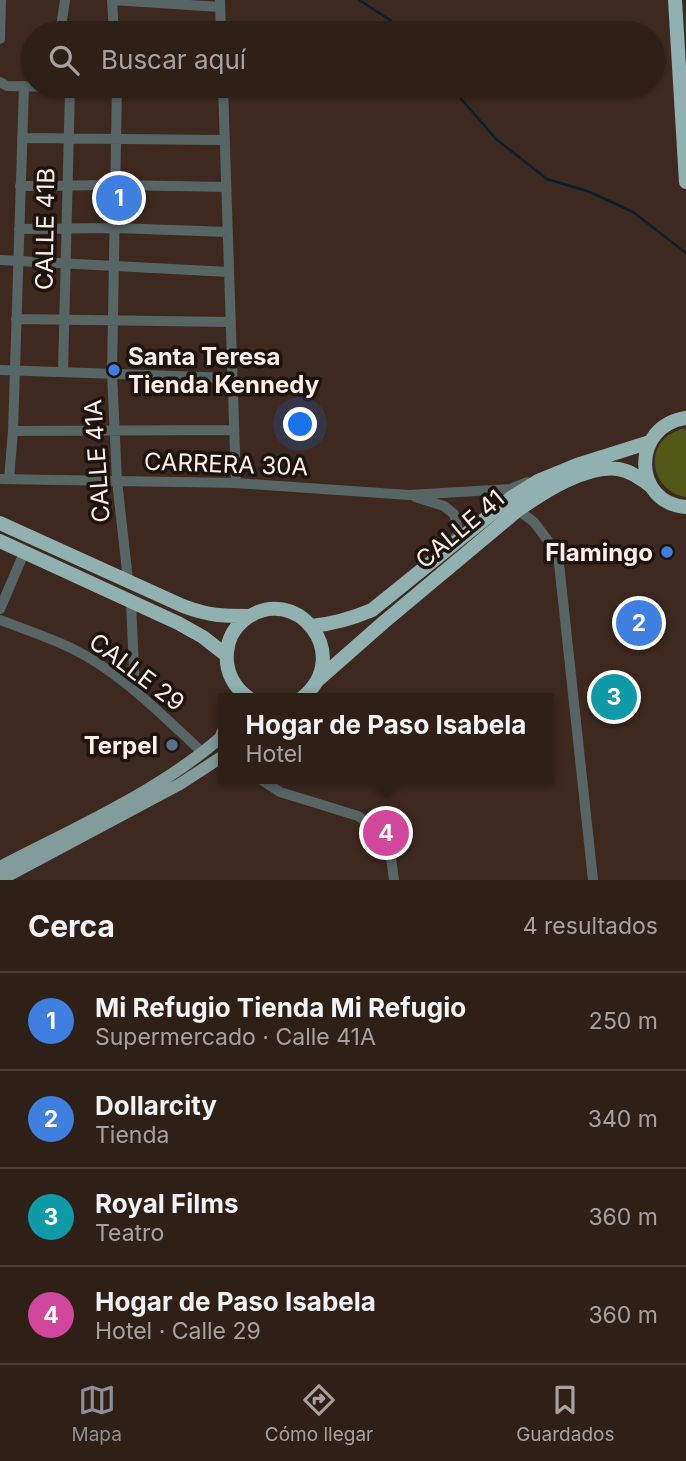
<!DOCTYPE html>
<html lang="es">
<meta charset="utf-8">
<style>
:root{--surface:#2e1f17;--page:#3a2c24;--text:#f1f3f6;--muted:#a7a2a1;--line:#493d36;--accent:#8c9099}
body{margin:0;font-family:Inter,sans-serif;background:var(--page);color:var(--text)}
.you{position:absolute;left:301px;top:425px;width:24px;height:24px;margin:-18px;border:5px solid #fff;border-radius:50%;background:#1a73e8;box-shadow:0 0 0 10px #1a73e833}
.badge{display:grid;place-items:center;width:46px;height:46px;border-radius:50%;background:var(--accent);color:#fff;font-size:23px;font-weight:700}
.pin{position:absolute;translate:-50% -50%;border:4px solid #fff;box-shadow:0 2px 7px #0006}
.popup{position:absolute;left:218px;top:693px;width:336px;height:91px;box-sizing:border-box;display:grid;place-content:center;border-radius:0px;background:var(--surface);filter:drop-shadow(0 2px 5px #0005);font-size:23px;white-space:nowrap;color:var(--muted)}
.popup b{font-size:26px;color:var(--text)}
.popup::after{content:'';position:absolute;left:50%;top:100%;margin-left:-14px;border:14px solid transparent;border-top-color:var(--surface)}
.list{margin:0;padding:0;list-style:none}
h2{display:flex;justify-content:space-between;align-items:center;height:91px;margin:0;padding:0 28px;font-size:30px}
h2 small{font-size:23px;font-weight:400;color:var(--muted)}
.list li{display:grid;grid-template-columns:46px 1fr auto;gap:21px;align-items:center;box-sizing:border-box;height:98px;padding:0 28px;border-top:2px solid var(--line)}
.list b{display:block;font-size:26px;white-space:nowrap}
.list p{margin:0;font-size:23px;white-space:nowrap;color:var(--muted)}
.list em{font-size:23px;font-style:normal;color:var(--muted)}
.icon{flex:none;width:38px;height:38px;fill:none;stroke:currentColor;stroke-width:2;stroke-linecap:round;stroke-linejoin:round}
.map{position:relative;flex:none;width:686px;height:880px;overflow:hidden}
.search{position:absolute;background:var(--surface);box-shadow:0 2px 5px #0004;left:21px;right:21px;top:21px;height:77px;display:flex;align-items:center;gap:18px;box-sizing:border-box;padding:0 24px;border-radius:38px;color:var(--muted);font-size:26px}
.sheet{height:483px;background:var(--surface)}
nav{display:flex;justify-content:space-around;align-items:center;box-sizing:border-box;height:98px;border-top:2px solid var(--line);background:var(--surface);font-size:19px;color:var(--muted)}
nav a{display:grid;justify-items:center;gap:4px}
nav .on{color:var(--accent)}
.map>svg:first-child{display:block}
</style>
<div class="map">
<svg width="686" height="880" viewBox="0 0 686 880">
<rect width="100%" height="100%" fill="#3d291f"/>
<path fill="#515818" d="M 681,429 L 686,429 L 686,497 C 660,494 645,463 662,441 C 667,435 674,432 681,429 Z"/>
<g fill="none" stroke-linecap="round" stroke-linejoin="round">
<path stroke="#07202e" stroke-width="2.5" d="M 359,0 L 390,20 L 403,33
M 450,86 L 496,139 L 547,179 L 590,192 L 633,212 L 686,253"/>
<path stroke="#586565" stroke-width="10" d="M 112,0 L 220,7
M 112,0 L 114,33
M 220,1 L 221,33
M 60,33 L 65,0
M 0,39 L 1,0
M 0,82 L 7,86 L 223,90
M 117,86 L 112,374 L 117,481 L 128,580
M 223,86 L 236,483
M 22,138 L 225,140
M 20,186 L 116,185 L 226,187
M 19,229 L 115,228 L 228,232
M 0,260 L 229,272
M 16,319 L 231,322
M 0,370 L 233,378
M 63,372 L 70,87
M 13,431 L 234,430
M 0,479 L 236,483 L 409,495 L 510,489 L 527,482
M 9,479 L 13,431 L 24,86
M 415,497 L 444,506 L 454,514 L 459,533 L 451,543
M 518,510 L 534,522 L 558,554 L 593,880
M 131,602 L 135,691
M 0,609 L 24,553
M 0,620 C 24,629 48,637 71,648 C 121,672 163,716 203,753
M 260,779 L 280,792 L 358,816 L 377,830 L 390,851 L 394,880"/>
<path stroke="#819c9b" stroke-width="12" d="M 0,867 C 73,829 158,792 220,738 L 223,731
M 0,880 L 180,784 L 223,756"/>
<path stroke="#90b1b0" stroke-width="14" d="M 675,0 L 686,182
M 686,418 C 631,426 632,503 686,507
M 0,523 L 183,606 C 210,616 221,616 250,616
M 0,541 L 178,623 L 203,637 L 226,655
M 311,626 C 333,624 351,619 372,610 L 511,498 L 538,481 L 577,465 L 650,442
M 318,680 L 384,622 L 518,510 C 544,492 585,465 618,469 C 631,471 641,479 651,486
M 249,698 C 234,688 225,671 227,652 C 228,640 234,628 244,620 C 296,580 355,656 302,698"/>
</g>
<g fill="#3f7fe0" stroke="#1d1410" stroke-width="2.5">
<circle cx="114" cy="370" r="7"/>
<circle cx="667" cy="552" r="7"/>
</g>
<circle fill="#5c6f8a" stroke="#1d1410" stroke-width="2.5" cx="172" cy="745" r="7"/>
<g text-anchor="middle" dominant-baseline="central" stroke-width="7" stroke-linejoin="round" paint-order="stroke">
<g font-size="24" fill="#fdefe8" stroke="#1d1410">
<text transform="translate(45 229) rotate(-89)">CALLE 41B</text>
<text transform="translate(97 461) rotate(-94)">CALLE 41A</text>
<text transform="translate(226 464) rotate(2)">CARRERA 30A</text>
<text transform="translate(460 529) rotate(-40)">CALLE 41</text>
<text transform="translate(137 672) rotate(37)">CALLE 29</text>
</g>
<g font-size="24" font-weight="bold" fill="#fdefe8" stroke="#1d1410" text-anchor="end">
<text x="128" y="356" text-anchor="start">Santa Teresa<tspan x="128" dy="28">Tienda Kennedy</tspan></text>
<text x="653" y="552">Flamingo</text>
<text x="158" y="745">Terpel</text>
</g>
</g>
</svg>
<div class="you"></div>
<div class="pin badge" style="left:119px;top:198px;background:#3f7fe0">1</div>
<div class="pin badge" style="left:639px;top:623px;background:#3f7fe0">2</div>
<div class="pin badge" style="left:614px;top:697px;background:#0f9aa8">3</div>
<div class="pin badge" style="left:386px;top:833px;background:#d1479c">4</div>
<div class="popup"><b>Hogar de Paso Isabela</b>Hotel</div>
<div class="search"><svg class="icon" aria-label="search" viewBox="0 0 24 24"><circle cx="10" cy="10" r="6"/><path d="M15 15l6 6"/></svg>Buscar aquí</div>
</div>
<section class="sheet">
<h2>Cerca<small>4 resultados</small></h2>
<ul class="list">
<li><span class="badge" style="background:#3f7fe0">1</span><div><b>Mi Refugio Tienda Mi Refugio</b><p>Supermercado · Calle 41A</p></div><em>250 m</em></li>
<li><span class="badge" style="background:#3f7fe0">2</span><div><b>Dollarcity</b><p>Tienda</p></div><em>340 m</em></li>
<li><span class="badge" style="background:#0f9aa8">3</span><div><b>Royal Films</b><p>Teatro</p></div><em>360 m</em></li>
<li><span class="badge" style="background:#d1479c">4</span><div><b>Hogar de Paso Isabela</b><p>Hotel · Calle 29</p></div><em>360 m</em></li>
</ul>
</section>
<nav>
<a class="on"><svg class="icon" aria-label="map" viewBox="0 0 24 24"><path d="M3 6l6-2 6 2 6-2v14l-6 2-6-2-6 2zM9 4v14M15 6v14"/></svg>Mapa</a>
<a><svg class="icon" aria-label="directions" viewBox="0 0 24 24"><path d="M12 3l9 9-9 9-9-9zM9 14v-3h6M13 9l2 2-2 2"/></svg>Cómo llegar</a>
<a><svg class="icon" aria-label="saved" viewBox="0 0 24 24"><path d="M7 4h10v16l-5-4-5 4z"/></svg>Guardados</a>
</nav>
